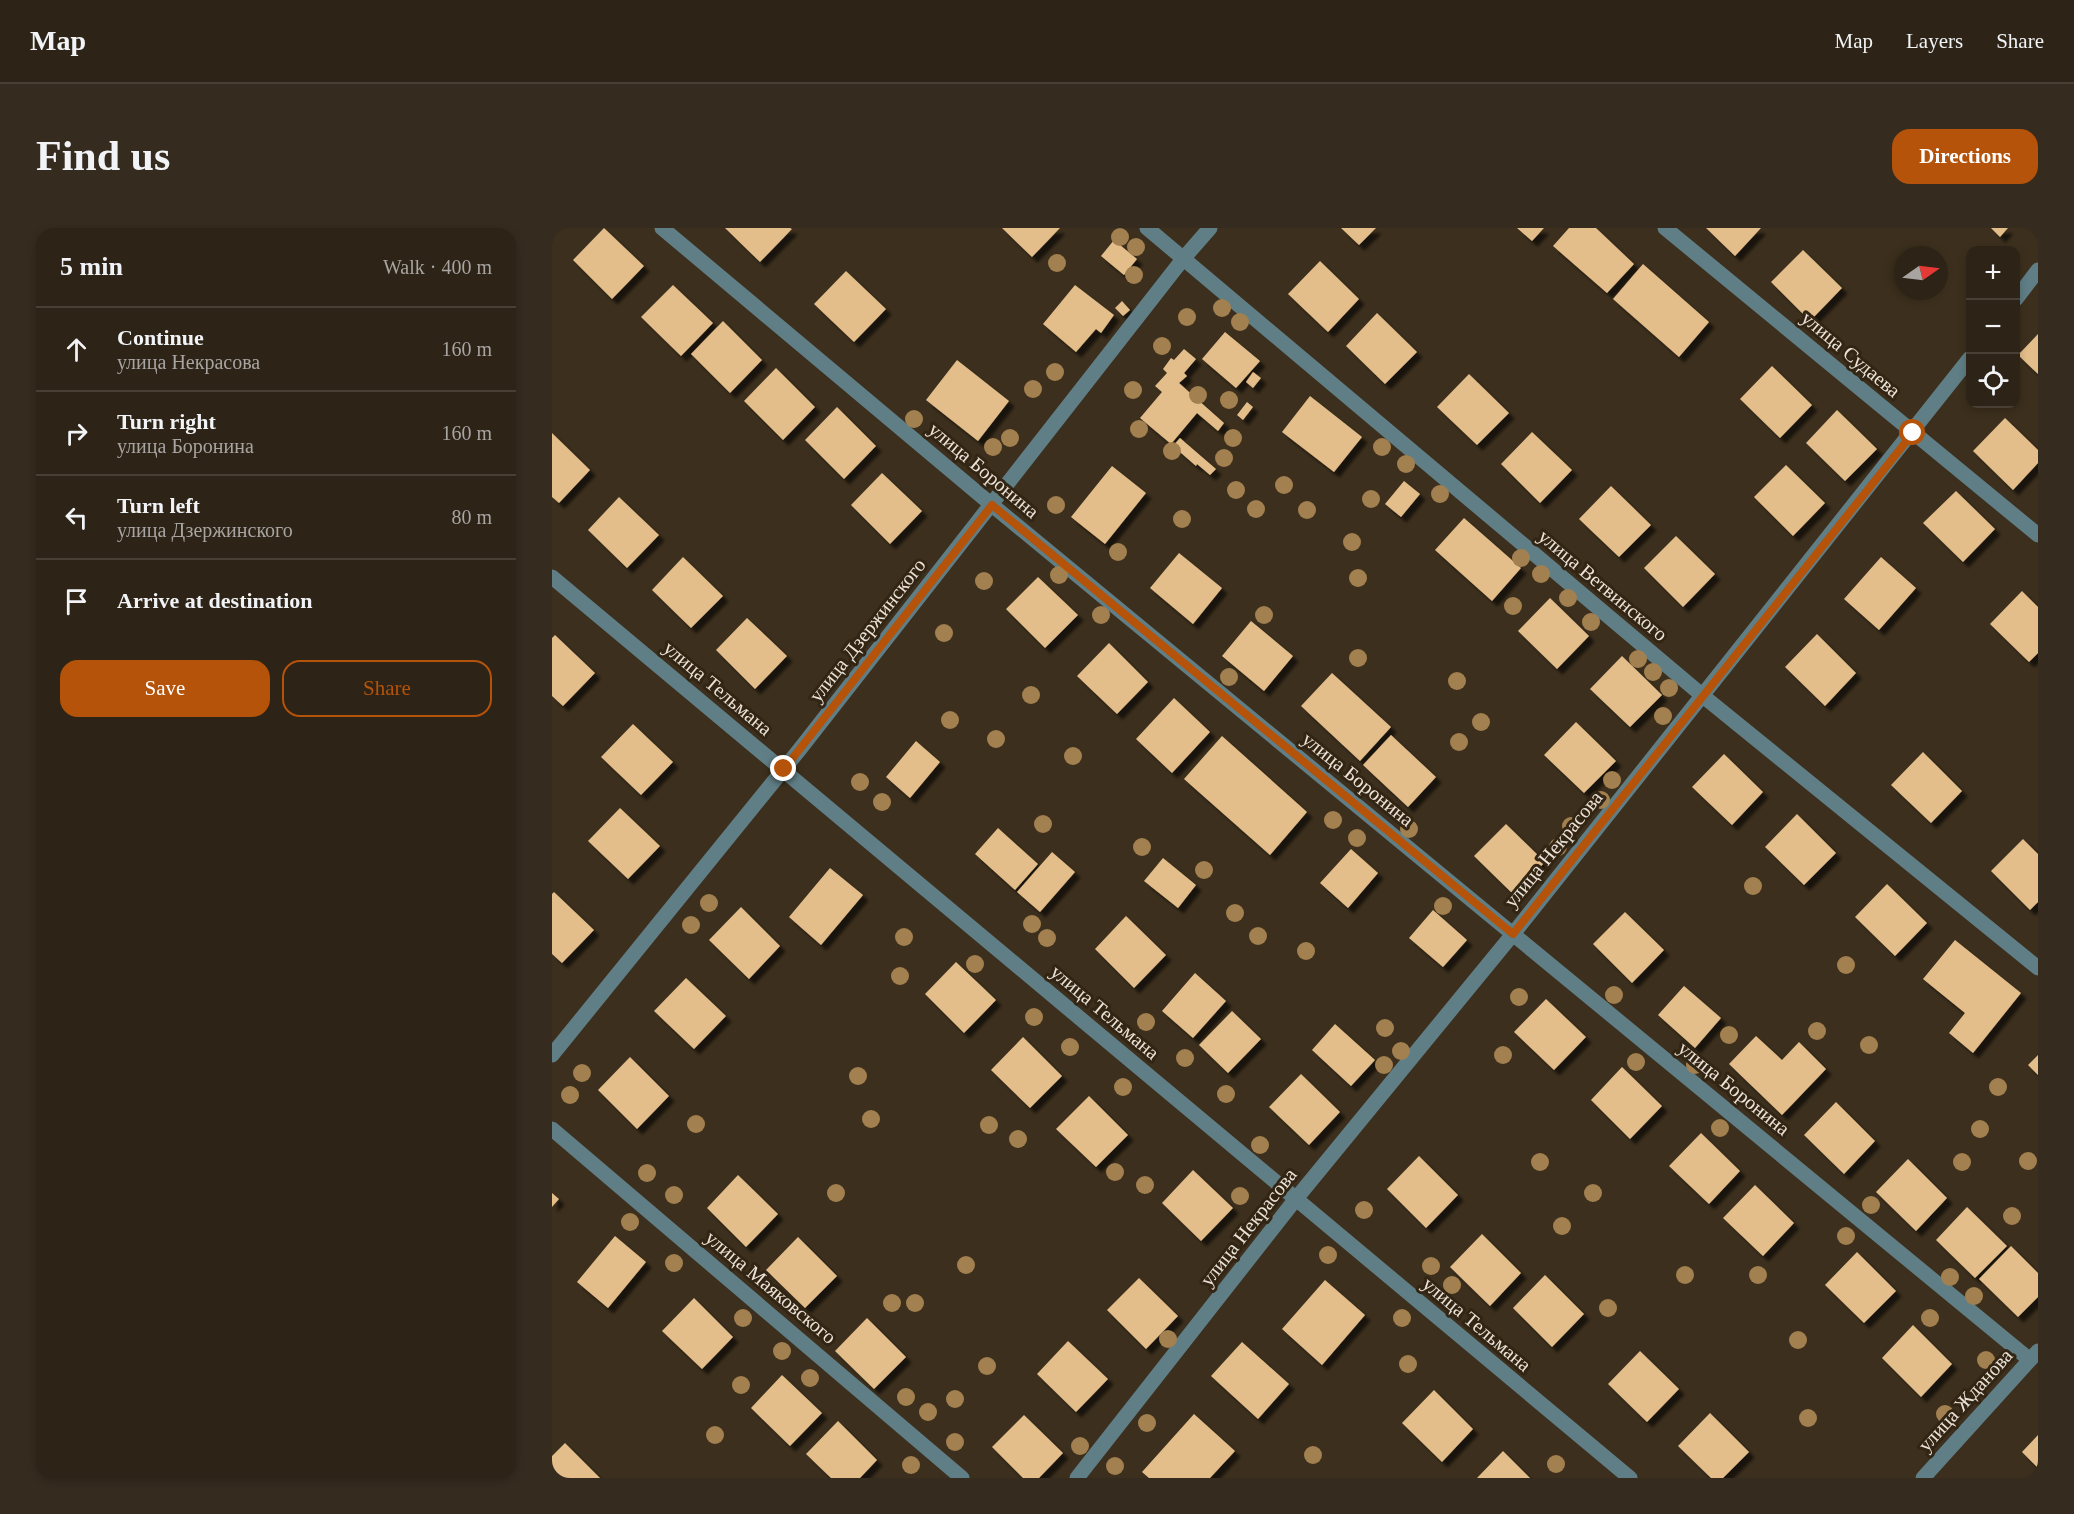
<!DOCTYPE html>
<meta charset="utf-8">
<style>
:root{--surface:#2d2316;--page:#352b1f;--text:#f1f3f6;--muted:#a7a4a1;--line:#484035;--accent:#b45309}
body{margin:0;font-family:Georgia,serif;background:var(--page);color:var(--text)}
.controls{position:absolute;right:18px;top:18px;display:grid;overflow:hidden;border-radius:12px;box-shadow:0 3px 9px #0003}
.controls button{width:54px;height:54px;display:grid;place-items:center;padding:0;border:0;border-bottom:2px solid var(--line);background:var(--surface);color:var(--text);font:30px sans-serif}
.compass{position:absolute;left:1342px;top:18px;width:54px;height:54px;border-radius:50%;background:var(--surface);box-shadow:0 3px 9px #0003;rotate:76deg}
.stop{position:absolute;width:18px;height:18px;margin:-14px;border:4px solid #b45309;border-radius:50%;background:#fff}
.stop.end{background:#b45309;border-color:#fff;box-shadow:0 2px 6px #0008}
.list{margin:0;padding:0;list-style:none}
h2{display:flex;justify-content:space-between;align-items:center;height:78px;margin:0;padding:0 24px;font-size:26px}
h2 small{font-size:20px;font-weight:400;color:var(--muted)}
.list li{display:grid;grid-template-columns:39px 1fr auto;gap:18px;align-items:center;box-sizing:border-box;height:84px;padding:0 24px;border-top:2px solid var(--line)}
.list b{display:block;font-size:22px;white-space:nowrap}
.list p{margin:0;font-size:20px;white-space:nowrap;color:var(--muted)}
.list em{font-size:20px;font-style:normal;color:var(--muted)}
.actions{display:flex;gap:12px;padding:18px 24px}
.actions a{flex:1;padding:14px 0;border:2px solid var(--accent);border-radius:18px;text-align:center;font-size:21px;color:var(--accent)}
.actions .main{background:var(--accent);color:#fff}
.icon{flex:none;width:33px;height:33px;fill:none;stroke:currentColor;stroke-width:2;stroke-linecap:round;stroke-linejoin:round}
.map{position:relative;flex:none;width:1486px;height:1250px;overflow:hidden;border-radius:18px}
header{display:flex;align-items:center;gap:36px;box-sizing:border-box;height:84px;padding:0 30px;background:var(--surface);border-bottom:2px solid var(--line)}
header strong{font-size:28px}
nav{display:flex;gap:33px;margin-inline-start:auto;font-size:21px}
.intro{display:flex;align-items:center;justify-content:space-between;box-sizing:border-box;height:144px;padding:0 36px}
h1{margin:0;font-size:42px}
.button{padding:15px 27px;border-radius:18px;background:var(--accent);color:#fff;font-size:21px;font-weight:700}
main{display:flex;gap:36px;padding:0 36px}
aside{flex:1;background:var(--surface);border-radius:18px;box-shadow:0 3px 9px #0003}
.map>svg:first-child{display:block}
</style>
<header>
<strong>Map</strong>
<nav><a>Map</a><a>Layers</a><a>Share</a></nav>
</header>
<div class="intro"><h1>Find us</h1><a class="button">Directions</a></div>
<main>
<aside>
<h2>5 min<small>Walk · 400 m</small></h2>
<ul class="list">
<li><svg class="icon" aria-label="ahead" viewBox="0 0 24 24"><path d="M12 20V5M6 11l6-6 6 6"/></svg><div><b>Continue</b><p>улица Некрасова</p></div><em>160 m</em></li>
<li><svg class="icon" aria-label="right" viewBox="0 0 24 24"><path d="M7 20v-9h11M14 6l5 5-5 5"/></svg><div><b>Turn right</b><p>улица Боронина</p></div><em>160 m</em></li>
<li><svg class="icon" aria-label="left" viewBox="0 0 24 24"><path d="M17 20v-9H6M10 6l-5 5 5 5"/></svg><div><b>Turn left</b><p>улица Дзержинского</p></div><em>80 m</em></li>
<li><svg class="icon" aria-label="arrive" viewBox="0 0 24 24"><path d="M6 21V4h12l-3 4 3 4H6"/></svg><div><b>Arrive at destination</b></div></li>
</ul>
<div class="actions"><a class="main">Save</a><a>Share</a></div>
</aside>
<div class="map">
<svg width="1486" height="1250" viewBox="0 0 1486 1250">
<defs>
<filter id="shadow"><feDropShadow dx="5.5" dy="5.5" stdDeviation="1.5" flood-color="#0009"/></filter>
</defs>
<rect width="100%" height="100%" fill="#3c2f1d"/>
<path fill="#e4be8a" filter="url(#shadow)" d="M 52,0 L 92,38 L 60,71 L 21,32 Z
M 173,0 L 238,0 L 240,1 L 208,34 Z
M 450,0 L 508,0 L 480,29 Z
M 789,0 L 824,0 L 807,17 Z
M 965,0 L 992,0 L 980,13 Z
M 1017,0 L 1044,0 L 1082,36 L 1055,65 L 1001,18 Z
M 1154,0 L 1209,0 L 1183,28 Z
M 1439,0 L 1456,0 L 1448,9 Z
M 562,12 L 585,31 L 572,47 L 549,28 Z
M 1251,22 L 1290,60 L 1258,93 L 1219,54 Z
M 768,33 L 807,71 L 776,104 L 736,66 Z
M 1091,36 L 1157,94 L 1127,129 L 1061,71 Z
M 294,43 L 334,81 L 302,114 L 262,76 Z
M 121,57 L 161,95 L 129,128 L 89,89 Z
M 523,57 L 562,87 L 549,105 L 544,101 L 524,124 L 491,96 Z
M 570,73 L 578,82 L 571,88 L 563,80 Z
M 825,85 L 865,124 L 833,156 L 794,118 Z
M 171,93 L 210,132 L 178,165 L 139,126 Z
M 673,104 L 708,133 L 684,160 L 650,131 Z
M 1486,106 L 1486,146 L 1466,127 Z
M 632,121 L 644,131 L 632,145 L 635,148 L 627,155 L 672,195 L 666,203 L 645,185 L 619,216 L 588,190 L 610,164 L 603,158 L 615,145 L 611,141 L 619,130 L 622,132 Z
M 405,132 L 457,173 L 426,213 L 374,172 Z
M 1220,138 L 1260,177 L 1228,210 L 1188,171 Z
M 224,140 L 263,179 L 231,212 L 192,173 Z
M 701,144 L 709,150 L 701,160 L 694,154 Z
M 917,146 L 957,185 L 925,217 L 885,179 Z
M 758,168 L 810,209 L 782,244 L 730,204 Z
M 695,174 L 701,179 L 691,192 L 685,187 Z
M 285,179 L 324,218 L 292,251 L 253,212 Z
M 1285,182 L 1325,221 L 1293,253 L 1254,215 Z
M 1453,190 L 1486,222 L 1486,235 L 1461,262 L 1421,223 Z
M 980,204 L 1020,242 L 988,275 L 949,236 Z
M 0,205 L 38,242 L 7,275 L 0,269 Z
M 628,210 L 664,241 L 658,247 L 645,236 L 644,238 L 621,218 Z
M 1234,237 L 1273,275 L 1241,308 L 1202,269 Z
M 560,238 L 594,265 L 553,316 L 519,289 Z
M 330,245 L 370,283 L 338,316 L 299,277 Z
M 852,253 L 868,266 L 849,289 L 833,276 Z
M 1059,258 L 1099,297 L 1067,329 L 1027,291 Z
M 1404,263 L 1443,301 L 1411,334 L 1371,295 Z
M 67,269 L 107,307 L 75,340 L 36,302 Z
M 912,290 L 969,340 L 940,373 L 883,322 Z
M 1124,308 L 1163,346 L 1131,379 L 1092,340 Z
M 627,325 L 670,360 L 641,396 L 598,360 Z
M 131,329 L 171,368 L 139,400 L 100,362 Z
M 1329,329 L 1364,360 L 1327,402 L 1292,371 Z
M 486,349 L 526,387 L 493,420 L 454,381 Z
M 1470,363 L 1486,379 L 1486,425 L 1477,434 L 1438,396 Z
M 998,370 L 1037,408 L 1005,441 L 966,403 Z
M 195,390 L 235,428 L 203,461 L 164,422 Z
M 699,393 L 741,428 L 712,463 L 670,428 Z
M 1265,406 L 1304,445 L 1273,478 L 1233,439 Z
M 3,407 L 43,445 L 11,478 L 0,468 L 0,410 Z
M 557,415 L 596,454 L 565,486 L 525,448 Z
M 1070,428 L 1110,467 L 1078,499 L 1038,461 Z
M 780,445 L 839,499 L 808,533 L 749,478 Z
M 622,470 L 658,504 L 620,545 L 584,511 Z
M 1024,494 L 1064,533 L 1032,565 L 992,527 Z
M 81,496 L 121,534 L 89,567 L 49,529 Z
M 839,507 L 884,549 L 856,579 L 811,537 Z
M 670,508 L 755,584 L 718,627 L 632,551 Z
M 364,513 L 388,534 L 358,570 L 334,549 Z
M 1371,524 L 1410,563 L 1379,595 L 1339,557 Z
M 1172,526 L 1211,564 L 1180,597 L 1140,559 Z
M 68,580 L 108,618 L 76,651 L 36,613 Z
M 1245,586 L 1284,625 L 1252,657 L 1213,619 Z
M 954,596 L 993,634 L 962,667 L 922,628 Z
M 446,600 L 486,636 L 463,662 L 423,626 Z
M 1471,611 L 1486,626 L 1486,674 L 1478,682 L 1439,643 Z
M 799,621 L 826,645 L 796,680 L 768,655 Z
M 500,624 L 523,644 L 488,684 L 465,664 Z
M 611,630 L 644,657 L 626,680 L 592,653 Z
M 278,640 L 311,667 L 269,717 L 237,689 Z
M 1335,656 L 1375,695 L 1343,728 L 1303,689 Z
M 2,664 L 42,702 L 10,735 L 0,726 L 0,666 Z
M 189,679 L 228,718 L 197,751 L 157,712 Z
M 881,682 L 915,712 L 891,739 L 857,710 Z
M 1073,684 L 1112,722 L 1080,755 L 1041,716 Z
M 574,688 L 614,727 L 582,760 L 543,721 Z
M 1403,712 L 1469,765 L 1421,825 L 1397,805 L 1413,785 L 1371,751 Z
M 404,734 L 444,772 L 412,805 L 373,766 Z
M 643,745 L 674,773 L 641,810 L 610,783 Z
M 134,750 L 174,788 L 142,821 L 102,783 Z
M 1132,758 L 1169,790 L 1143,820 L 1106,787 Z
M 994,771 L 1034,809 L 1002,842 L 962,804 Z
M 680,783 L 709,811 L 676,845 L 647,817 Z
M 783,796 L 823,832 L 799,858 L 760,822 Z
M 1204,808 L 1230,832 L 1247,814 L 1274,841 L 1230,887 L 1177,836 Z
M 471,809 L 510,848 L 478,880 L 439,842 Z
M 1486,827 L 1486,847 L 1476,837 Z
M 78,829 L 117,868 L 85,901 L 46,862 Z
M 1070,839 L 1110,878 L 1078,911 L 1039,872 Z
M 749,846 L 788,884 L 757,917 L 717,879 Z
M 537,868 L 576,907 L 544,939 L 504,901 Z
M 1284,874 L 1323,913 L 1292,946 L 1252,907 Z
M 1149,905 L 1188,943 L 1157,976 L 1117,938 Z
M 867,928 L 906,967 L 874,1000 L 835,961 Z
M 1356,931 L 1395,970 L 1364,1003 L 1324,964 Z
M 641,942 L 681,980 L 649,1013 L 610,975 Z
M 186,947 L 226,986 L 194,1019 L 155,980 Z
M 1203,957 L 1242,995 L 1211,1028 L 1171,990 Z
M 0,965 L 7,971 L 0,979 Z
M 1415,979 L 1455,1018 L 1423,1050 L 1384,1012 Z
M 930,1006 L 969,1045 L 938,1078 L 898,1039 Z
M 63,1008 L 94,1034 L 56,1080 L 25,1054 Z
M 246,1009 L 285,1048 L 253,1080 L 214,1042 Z
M 1459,1018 L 1486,1045 L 1486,1069 L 1466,1089 L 1427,1051 Z
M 1305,1024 L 1344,1063 L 1312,1095 L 1273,1057 Z
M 993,1047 L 1032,1086 L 1000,1119 L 961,1080 Z
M 587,1050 L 626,1088 L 594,1121 L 555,1082 Z
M 773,1052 L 813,1087 L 770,1137 L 730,1101 Z
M 142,1070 L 181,1109 L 150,1141 L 110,1103 Z
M 315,1090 L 354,1129 L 322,1161 L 283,1123 Z
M 1361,1097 L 1400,1136 L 1369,1169 L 1330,1130 Z
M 516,1113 L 556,1151 L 524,1184 L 485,1146 Z
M 690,1114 L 737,1156 L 706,1191 L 659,1148 Z
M 1088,1123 L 1127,1161 L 1095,1194 L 1056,1156 Z
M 230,1147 L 270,1185 L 238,1218 L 199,1180 Z
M 882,1162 L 921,1201 L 890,1234 L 850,1195 Z
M 1158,1185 L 1197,1224 L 1171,1250 L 1159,1250 L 1126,1218 Z
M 642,1186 L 683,1223 L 658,1250 L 597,1250 L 590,1244 Z
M 472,1187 L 511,1225 L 487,1250 L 471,1250 L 440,1219 Z
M 286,1193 L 325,1232 L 308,1250 L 279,1250 L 254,1226 Z
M 1486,1207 L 1486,1240 L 1470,1224 Z
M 13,1215 L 48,1250 L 0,1250 L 0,1228 Z
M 951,1223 L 978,1250 L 925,1250 Z"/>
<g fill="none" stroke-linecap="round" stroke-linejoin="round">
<path stroke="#607e86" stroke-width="15" d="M 110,0 L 440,277 L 1478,1132
M 595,0 L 1151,468 L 1486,740
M 1113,0 L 1486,307
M 1464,71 L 1486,42
M 0,349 C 361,648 718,951 1078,1250
M 0,827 L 248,521 L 631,31 L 658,0
M 0,901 L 410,1250
M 525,1250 L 743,972 L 961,706 L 1418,130
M 1371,1250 L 1486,1123"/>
</g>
<g fill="#a3804f">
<circle cx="568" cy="9" r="9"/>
<circle cx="584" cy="19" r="9"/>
<circle cx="505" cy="35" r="9"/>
<circle cx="582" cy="47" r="9"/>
<circle cx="670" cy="80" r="9"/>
<circle cx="635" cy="89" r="9"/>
<circle cx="688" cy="94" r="9"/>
<circle cx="610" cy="118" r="9"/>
<circle cx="503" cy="144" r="9"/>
<circle cx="481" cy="161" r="9"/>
<circle cx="581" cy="162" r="9"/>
<circle cx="646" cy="167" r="9"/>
<circle cx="677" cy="172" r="9"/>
<circle cx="362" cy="191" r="9"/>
<circle cx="587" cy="201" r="9"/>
<circle cx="458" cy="210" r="9"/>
<circle cx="681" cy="210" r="9"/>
<circle cx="441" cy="219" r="9"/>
<circle cx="830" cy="219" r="9"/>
<circle cx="620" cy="223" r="9"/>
<circle cx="672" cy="230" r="9"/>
<circle cx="854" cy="236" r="9"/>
<circle cx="732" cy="257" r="9"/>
<circle cx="684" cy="262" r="9"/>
<circle cx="888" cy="266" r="9"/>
<circle cx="819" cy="271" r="9"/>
<circle cx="504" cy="277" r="9"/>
<circle cx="704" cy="281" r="9"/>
<circle cx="755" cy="282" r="9"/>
<circle cx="630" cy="291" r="9"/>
<circle cx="800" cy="314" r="9"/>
<circle cx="566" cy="324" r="9"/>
<circle cx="969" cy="330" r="9"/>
<circle cx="989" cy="346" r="9"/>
<circle cx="507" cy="347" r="9"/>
<circle cx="806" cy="350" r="9"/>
<circle cx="432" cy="353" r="9"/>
<circle cx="1016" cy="370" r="9"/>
<circle cx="961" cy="378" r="9"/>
<circle cx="549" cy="387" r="9"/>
<circle cx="712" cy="387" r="9"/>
<circle cx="1039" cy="394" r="9"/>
<circle cx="392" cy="405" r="9"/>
<circle cx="806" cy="430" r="9"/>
<circle cx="1086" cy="431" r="9"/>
<circle cx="1101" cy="444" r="9"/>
<circle cx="677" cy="449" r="9"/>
<circle cx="905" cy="453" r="9"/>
<circle cx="1117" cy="460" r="9"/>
<circle cx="479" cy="467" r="9"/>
<circle cx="1111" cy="488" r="9"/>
<circle cx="398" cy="492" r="9"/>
<circle cx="929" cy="494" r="9"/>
<circle cx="444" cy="511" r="9"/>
<circle cx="907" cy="514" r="9"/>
<circle cx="521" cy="528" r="9"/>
<circle cx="1060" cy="552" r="9"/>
<circle cx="308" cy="554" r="9"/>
<circle cx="1049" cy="572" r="9"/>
<circle cx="330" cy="574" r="9"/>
<circle cx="781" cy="592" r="9"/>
<circle cx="491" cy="596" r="9"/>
<circle cx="1019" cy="598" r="9"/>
<circle cx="857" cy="601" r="9"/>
<circle cx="805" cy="610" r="9"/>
<circle cx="590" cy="619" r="9"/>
<circle cx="1006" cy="619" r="9"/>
<circle cx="652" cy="642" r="9"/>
<circle cx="1201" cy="658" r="9"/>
<circle cx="157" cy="675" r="9"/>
<circle cx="891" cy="678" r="9"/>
<circle cx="683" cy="685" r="9"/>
<circle cx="480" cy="696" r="9"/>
<circle cx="139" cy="697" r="9"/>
<circle cx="706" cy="708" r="9"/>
<circle cx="352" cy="709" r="9"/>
<circle cx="495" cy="710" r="9"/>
<circle cx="754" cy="723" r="9"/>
<circle cx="423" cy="736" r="9"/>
<circle cx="1294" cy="737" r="9"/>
<circle cx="348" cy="748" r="9"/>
<circle cx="1062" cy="767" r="9"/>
<circle cx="967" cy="769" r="9"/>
<circle cx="482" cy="789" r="9"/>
<circle cx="594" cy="794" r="9"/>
<circle cx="833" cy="800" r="9"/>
<circle cx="1265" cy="803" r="9"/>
<circle cx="1177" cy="807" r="9"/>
<circle cx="1317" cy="817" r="9"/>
<circle cx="518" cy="819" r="9"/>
<circle cx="849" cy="823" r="9"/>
<circle cx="951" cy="827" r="9"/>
<circle cx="633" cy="830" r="9"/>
<circle cx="1084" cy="834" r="9"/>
<circle cx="832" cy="837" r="9"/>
<circle cx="1143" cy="837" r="9"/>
<circle cx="30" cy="845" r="9"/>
<circle cx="306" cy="848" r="9"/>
<circle cx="571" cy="859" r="9"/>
<circle cx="1446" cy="859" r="9"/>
<circle cx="674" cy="866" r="9"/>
<circle cx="18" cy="867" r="9"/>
<circle cx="319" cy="891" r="9"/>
<circle cx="144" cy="896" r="9"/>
<circle cx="437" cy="897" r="9"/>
<circle cx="1168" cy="900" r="9"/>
<circle cx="1428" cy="901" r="9"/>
<circle cx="466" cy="911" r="9"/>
<circle cx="708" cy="917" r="9"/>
<circle cx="1476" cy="933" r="9"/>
<circle cx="988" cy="934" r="9"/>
<circle cx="1410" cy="934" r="9"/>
<circle cx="563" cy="944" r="9"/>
<circle cx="95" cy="945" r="9"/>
<circle cx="593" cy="957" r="9"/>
<circle cx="284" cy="965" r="9"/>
<circle cx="1041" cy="965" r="9"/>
<circle cx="122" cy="967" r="9"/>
<circle cx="688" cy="968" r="9"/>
<circle cx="1319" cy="977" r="9"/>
<circle cx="812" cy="982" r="9"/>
<circle cx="1460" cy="988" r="9"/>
<circle cx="78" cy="994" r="9"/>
<circle cx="1010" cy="998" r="9"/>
<circle cx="1294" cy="1008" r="9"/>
<circle cx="776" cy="1027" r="9"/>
<circle cx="122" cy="1035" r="9"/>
<circle cx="414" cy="1037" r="9"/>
<circle cx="879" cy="1038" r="9"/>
<circle cx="1133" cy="1047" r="9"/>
<circle cx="1206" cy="1047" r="9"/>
<circle cx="1398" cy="1049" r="9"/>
<circle cx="900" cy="1057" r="9"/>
<circle cx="1422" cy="1068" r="9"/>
<circle cx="340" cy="1075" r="9"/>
<circle cx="363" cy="1075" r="9"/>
<circle cx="1056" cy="1080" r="9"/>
<circle cx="191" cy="1090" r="9"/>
<circle cx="850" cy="1090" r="9"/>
<circle cx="1378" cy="1090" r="9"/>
<circle cx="616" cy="1111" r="9"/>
<circle cx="1246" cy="1112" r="9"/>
<circle cx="230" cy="1123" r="9"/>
<circle cx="1434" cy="1132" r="9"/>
<circle cx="856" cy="1136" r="9"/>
<circle cx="435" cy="1138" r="9"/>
<circle cx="258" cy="1150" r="9"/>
<circle cx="189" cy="1157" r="9"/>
<circle cx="354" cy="1169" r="9"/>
<circle cx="403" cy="1171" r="9"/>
<circle cx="376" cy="1184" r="9"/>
<circle cx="1393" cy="1186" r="9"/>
<circle cx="1256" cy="1190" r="9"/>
<circle cx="595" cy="1195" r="9"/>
<circle cx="163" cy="1207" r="9"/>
<circle cx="403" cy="1214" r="9"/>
<circle cx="528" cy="1218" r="9"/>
<circle cx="761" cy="1227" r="9"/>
<circle cx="1004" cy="1236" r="9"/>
<circle cx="359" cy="1237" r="9"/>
<circle cx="563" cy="1238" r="9"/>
</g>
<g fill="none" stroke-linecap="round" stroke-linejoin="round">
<path stroke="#b45309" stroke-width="8" d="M 232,541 L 440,277 L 961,706 L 1361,205"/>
</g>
<g text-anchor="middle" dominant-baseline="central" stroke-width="6" stroke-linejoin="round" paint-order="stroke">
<g font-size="20" fill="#ece3d8" stroke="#322513">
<text transform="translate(1299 126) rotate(40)">улица Судаева</text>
<text transform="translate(432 242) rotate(40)">улица Боронина</text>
<text transform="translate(1051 357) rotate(40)">улица Ветвинского</text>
<text transform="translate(315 402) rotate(-52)">улица Дзержинского</text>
<text transform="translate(166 460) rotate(40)">улица Тельмана</text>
<text transform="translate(806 551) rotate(39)">улица Боронина</text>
<text transform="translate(1001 621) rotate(-51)">улица Некрасова</text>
<text transform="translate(553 784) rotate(40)">улица Тельмана</text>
<text transform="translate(1182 860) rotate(39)">улица Боронина</text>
<text transform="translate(696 999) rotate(-52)">улица Некрасова</text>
<text transform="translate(219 1059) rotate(40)">улица Маяковского</text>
<text transform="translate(925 1096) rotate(40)">улица Тельмана</text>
<text transform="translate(1413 1172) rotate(-48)">улица Жданова</text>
</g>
</g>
</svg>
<div class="controls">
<button>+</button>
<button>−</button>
<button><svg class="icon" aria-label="locate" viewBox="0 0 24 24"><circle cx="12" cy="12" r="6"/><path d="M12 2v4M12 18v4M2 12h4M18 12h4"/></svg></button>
</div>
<svg class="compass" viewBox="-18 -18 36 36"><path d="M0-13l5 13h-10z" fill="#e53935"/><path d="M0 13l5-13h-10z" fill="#a7a4a1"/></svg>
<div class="stop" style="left:1361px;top:205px"></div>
<div class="stop end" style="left:232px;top:541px"></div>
</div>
</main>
